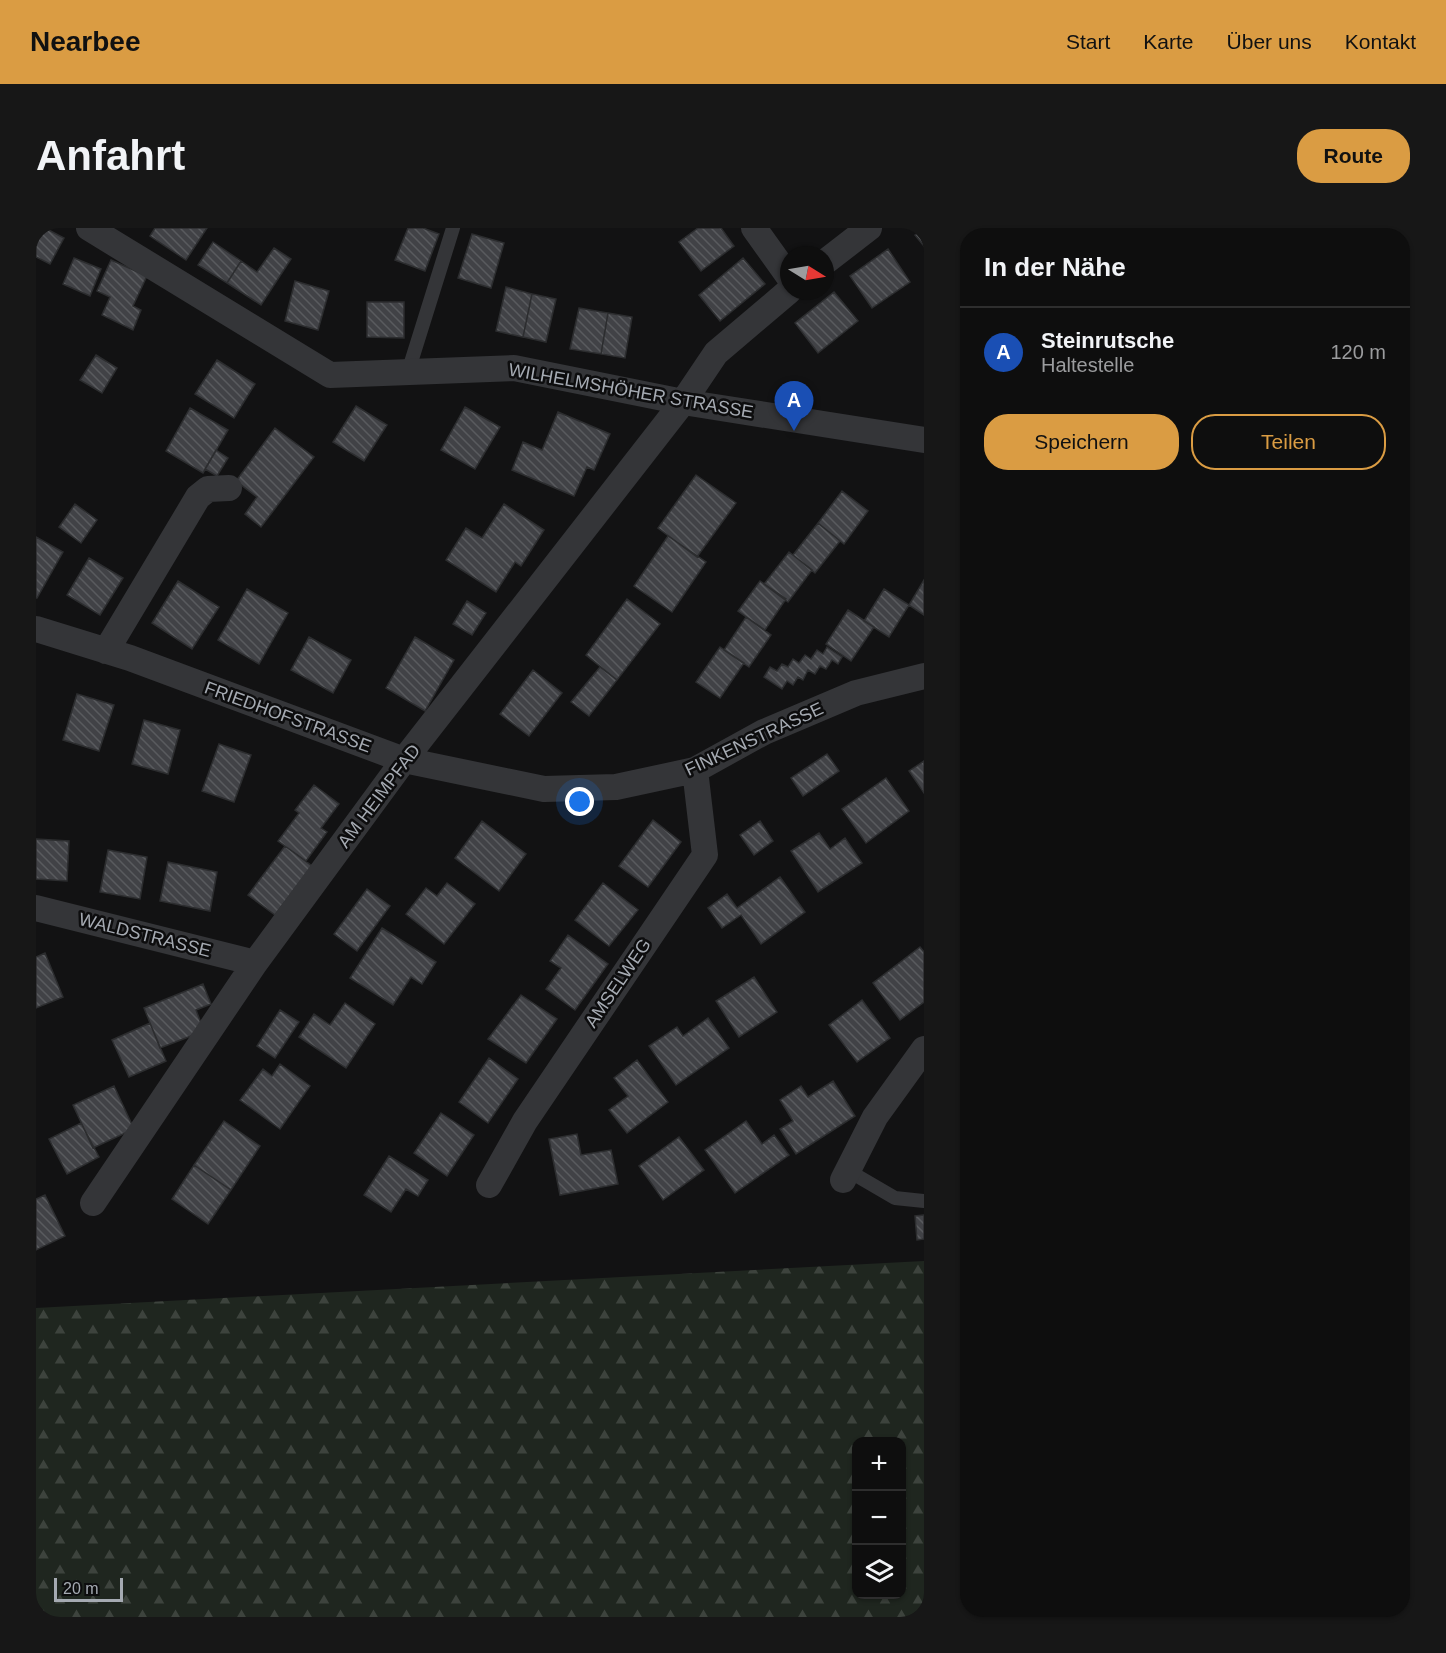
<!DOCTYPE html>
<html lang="de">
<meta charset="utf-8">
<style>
:root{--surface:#0e0e0e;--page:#171717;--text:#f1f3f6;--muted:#9b9c9e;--line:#2e2e2e;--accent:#da9c43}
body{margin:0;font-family:Helvetica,sans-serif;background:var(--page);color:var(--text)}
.controls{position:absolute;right:18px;bottom:18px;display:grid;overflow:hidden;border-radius:12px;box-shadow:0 2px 4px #0004}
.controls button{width:54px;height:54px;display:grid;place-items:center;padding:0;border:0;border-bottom:2px solid var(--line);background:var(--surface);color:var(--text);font:30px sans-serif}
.compass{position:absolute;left:744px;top:18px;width:54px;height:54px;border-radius:50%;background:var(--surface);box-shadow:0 2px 4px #0004;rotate:101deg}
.scale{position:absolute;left:18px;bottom:15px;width:69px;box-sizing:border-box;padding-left:6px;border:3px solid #a5aab2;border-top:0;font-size:16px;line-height:21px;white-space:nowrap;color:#a5aab2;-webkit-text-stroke:4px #0d0d0e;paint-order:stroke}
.you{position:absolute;left:544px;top:574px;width:21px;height:21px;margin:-15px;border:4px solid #fff;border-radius:50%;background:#1a73e8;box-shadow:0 0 0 9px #1a73e833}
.badge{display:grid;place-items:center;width:39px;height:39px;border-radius:50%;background:var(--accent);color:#fff;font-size:20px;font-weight:700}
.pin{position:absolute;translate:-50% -50px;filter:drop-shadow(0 2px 3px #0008)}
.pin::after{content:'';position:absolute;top:32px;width:21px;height:18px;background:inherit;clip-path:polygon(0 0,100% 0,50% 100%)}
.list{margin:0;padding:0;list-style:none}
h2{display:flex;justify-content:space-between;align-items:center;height:78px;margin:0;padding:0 24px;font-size:26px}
h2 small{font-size:20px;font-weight:400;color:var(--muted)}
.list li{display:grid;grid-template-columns:39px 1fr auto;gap:18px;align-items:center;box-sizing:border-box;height:90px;padding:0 24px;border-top:2px solid var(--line)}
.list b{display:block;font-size:22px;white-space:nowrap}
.list p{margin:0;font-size:20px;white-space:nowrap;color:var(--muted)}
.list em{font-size:20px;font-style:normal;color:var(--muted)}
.actions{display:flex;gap:12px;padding:18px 24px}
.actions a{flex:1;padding:14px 0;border:2px solid var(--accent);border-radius:24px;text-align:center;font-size:21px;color:var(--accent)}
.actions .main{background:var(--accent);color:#111}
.icon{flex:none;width:33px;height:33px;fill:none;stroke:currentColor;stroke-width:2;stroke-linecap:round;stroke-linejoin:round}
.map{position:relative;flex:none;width:888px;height:1389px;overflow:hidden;border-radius:24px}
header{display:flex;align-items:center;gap:36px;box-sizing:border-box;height:84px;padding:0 30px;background:var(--accent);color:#111}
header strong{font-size:28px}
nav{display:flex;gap:33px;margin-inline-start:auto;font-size:21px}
.intro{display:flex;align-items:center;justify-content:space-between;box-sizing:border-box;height:144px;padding:0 36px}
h1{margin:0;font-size:42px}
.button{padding:15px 27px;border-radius:24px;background:var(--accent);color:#111;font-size:21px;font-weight:700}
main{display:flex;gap:36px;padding:0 36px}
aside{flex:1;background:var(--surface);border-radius:24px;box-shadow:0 2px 4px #0004}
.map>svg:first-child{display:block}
</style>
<header>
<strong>Nearbee</strong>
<nav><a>Start</a><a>Karte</a><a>Über uns</a><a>Kontakt</a></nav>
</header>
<div class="intro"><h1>Anfahrt</h1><a class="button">Route</a></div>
<main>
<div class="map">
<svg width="888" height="1389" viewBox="0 0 888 1389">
<defs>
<pattern id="forest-firs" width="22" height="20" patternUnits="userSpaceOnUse" patternTransform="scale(1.5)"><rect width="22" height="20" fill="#1f261f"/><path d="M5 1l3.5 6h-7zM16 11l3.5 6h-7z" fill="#3d433d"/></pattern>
<pattern id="building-back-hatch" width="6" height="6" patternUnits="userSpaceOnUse" patternTransform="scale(1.5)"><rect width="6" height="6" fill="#414246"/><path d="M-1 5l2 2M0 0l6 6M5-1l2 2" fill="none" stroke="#595b5e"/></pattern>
</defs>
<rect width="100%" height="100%" fill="#121213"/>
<path fill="url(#forest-firs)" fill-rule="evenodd" d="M 888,1033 L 888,1389 L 0,1389 L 0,1080 ZM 820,1214 L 866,1214 L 866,1366 L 820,1366 Z"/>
<path fill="url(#building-back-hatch)" stroke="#2c2d2f" stroke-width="1.5" d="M 0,0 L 9,0 L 28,10 L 14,36 L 0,29 Z
M 119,0 L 171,0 L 150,32 L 114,8 Z
M 372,0 L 387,0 L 403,6 L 389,43 L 359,32 Z
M 662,0 L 685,0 L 698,18 L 665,43 L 643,14 Z
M 888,0 L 888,18 L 879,7 Z
M 436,6 L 468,15 L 455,60 L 422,50 Z
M 177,14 L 205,33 L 191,55 L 162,37 Z
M 238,20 L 255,31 L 225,77 L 191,55 L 205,33 L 221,44 Z
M 852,21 L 874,54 L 836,80 L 814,48 Z
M 38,30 L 65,41 L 54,68 L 27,56 Z
M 707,30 L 729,56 L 684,93 L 663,67 Z
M 75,32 L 111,48 L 97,78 L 105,82 L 97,102 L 66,87 L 74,69 L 61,63 Z
M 259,53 L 293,63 L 282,102 L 249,93 Z
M 470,59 L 496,66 L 487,109 L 460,103 Z
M 798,64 L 822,93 L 782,125 L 759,95 Z
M 496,66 L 520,71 L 510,114 L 487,109 Z
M 331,74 L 368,74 L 368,110 L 331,109 Z
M 543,80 L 572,85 L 565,126 L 534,121 Z
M 572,85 L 596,89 L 589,130 L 565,126 Z
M 60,127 L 81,140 L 66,165 L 44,152 Z
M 181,132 L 219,156 L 198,190 L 159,166 Z
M 320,178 L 351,197 L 328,233 L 297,214 Z
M 429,179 L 464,199 L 439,241 L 405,222 Z
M 154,180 L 192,202 L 167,245 L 130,223 Z
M 522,184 L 574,206 L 558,242 L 551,239 L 538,268 L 476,242 L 487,214 L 506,222 Z
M 239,200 L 278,229 L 225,299 L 209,286 L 221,269 L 200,253 Z
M 180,222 L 192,230 L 181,248 L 169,241 Z
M 660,247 L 700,275 L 661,329 L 622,300 Z
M 806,263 L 832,283 L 808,316 L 782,295 Z
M 39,276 L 61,292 L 45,315 L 23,299 Z
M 468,276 L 508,302 L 485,338 L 479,334 L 460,364 L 410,332 L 430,300 L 446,310 Z
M 782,295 L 804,313 L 779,345 L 757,327 Z
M 632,308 L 670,334 L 636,384 L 598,358 Z
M 0,309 L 27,324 L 1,370 L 0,370 Z
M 753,324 L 776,342 L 752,374 L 728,356 Z
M 53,330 L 87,350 L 64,387 L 31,367 Z
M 888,352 L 888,387 L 873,377 Z
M 142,353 L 183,379 L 156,421 L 116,395 Z
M 724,353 L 750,371 L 729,402 L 702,383 Z
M 211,361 L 252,385 L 223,436 L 182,412 Z
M 848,361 L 873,377 L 853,409 L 828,393 Z
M 591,371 L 624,396 L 581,452 L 550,427 Z
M 431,373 L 450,385 L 436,407 L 417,396 Z
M 812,382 L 838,399 L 815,433 L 790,416 Z
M 710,389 L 735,407 L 713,439 L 688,422 Z
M 273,409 L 315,432 L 297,465 L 255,442 Z
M 379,409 L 418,432 L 389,483 L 350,460 Z
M 684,419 L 708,435 L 684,470 L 660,454 Z
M 791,419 L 806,429 L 802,436 L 796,432 L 790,441 L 784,438 L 779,446 L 772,442 L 767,452 L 762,449 L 757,457 L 751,453 L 746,461 L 728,449 L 734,439 L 741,443 L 746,436 L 752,439 L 757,431 L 763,435 L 769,427 L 775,431 L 781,422 L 787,426 Z
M 564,439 L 581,452 L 553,488 L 535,474 Z
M 497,442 L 526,465 L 493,508 L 464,486 Z
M 41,466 L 78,477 L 63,523 L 27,512 Z
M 108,492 L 144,502 L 132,546 L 96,536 Z
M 183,516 L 215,527 L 198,574 L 166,563 Z
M 791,526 L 803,543 L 767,568 L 755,550 Z
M 888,533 L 888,565 L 873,543 Z
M 850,550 L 873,583 L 830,615 L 806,581 Z
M 278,557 L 303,576 L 285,600 L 291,604 L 270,633 L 242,613 L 263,585 L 259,582 Z
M 617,592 L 645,614 L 612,659 L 583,638 Z
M 446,593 L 490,626 L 463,663 L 419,630 Z
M 724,593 L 737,613 L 718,627 L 704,607 Z
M 783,605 L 794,621 L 809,610 L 826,635 L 782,664 L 755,623 Z
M 0,611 L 33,613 L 31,653 L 0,651 Z
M 249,618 L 276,638 L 239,687 L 212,667 Z
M 72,622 L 111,629 L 104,671 L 64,664 Z
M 132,634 L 181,644 L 174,683 L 124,673 Z
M 744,649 L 769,684 L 725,716 L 705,687 L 686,700 L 672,680 L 691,666 L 701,680 Z
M 411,655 L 439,676 L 408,716 L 370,686 L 390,660 L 401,668 Z
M 567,655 L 602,682 L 573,718 L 539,692 Z
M 331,661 L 354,678 L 321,723 L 298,706 Z
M 346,700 L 400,734 L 386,756 L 375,749 L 357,777 L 314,750 Z
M 532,707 L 572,736 L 539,782 L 510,761 L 525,740 L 514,733 Z
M 884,719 L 888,724 L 888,774 L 864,792 L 837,755 Z
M 9,725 L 27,769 L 0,780 L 0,729 Z
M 718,749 L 741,784 L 703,809 L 680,773 Z
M 167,756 L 175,776 L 160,782 L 168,803 L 124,820 L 108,780 Z
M 485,767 L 521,791 L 490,835 L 452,811 Z
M 826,772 L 854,810 L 821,834 L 793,797 Z
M 309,775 L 339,796 L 310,840 L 263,809 L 278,786 L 294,797 Z
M 244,782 L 263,794 L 239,830 L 221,818 Z
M 672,790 L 693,820 L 640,857 L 613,818 L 641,799 L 647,808 Z
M 114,795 L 130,833 L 93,849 L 76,812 Z
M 453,830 L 482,851 L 452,895 L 423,874 Z
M 601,832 L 632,874 L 591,905 L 573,882 L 592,868 L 578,850 Z
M 244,836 L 274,858 L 244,901 L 204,872 L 227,841 L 236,848 Z
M 797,853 L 819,888 L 760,926 L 744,901 L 757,893 L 744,872 L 765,858 L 772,869 Z
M 78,858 L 98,901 L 57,920 L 37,877 Z
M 405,885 L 438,907 L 411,948 L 378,925 Z
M 188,893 L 224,918 L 195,962 L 158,937 Z
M 710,893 L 726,916 L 738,907 L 753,927 L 699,965 L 669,922 Z
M 45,895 L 63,929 L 31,946 L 13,911 Z
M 541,906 L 545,927 L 575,922 L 582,956 L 524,967 L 513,911 Z
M 643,909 L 668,942 L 627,972 L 603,938 Z
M 353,928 L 392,952 L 382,968 L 370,961 L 355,984 L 328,967 Z
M 158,937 L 195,962 L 172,996 L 136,971 Z
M 9,967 L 29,1008 L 0,1022 L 0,971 Z
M 888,987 L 888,1011 L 881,1012 L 879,988 Z"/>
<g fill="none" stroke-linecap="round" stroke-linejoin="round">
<path stroke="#343538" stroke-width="14" d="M 372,144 L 417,0
M 811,942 L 859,970 L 888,973"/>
<path stroke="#343538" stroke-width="26" d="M 53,0 L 294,147 L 478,140 L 647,174 L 888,212
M 718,0 L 753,49
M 789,34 L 833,0
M 0,401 L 94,430 L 368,532 L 508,561 L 580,559 L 659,542 L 728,504 L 820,465 L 888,448
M 70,423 L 162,269 L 172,261 L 193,260
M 0,680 L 219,735
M 807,952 L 839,889 L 888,821
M 453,957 L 489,893 L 669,627 L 659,542
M 57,975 L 219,735 L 368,532 L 647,174 L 680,125 L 753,63"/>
</g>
<g text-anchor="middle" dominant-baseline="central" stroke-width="5" stroke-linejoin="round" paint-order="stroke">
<g font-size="18" fill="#a5aab2" stroke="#0d0d0e">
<text transform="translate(595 163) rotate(10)">WILHELMSHÖHER STRASSE</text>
<text transform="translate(252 489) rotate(20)">FRIEDHOFSTRASSE</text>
<text transform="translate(718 511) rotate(-25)">FINKENSTRASSE</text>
<text transform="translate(343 568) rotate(-53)">AM HEIMPFAD</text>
<text transform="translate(109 707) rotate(14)">WALDSTRASSE</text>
<text transform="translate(582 755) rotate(-56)">AMSELWEG</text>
</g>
</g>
</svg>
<div class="controls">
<button>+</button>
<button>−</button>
<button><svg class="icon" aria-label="layers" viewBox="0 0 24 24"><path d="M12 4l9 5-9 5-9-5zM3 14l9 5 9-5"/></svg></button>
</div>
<svg class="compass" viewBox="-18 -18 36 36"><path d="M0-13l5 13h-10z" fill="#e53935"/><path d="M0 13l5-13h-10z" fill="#9b9c9e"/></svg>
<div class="scale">20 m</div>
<div class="you"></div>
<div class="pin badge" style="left:758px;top:203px;background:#1a4fb4">A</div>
</div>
<aside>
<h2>In der Nähe<small></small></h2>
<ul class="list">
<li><span class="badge" style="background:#1a4fb4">A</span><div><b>Steinrutsche</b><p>Haltestelle</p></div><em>120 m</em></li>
</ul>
<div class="actions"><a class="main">Speichern</a><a>Teilen</a></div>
</aside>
</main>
